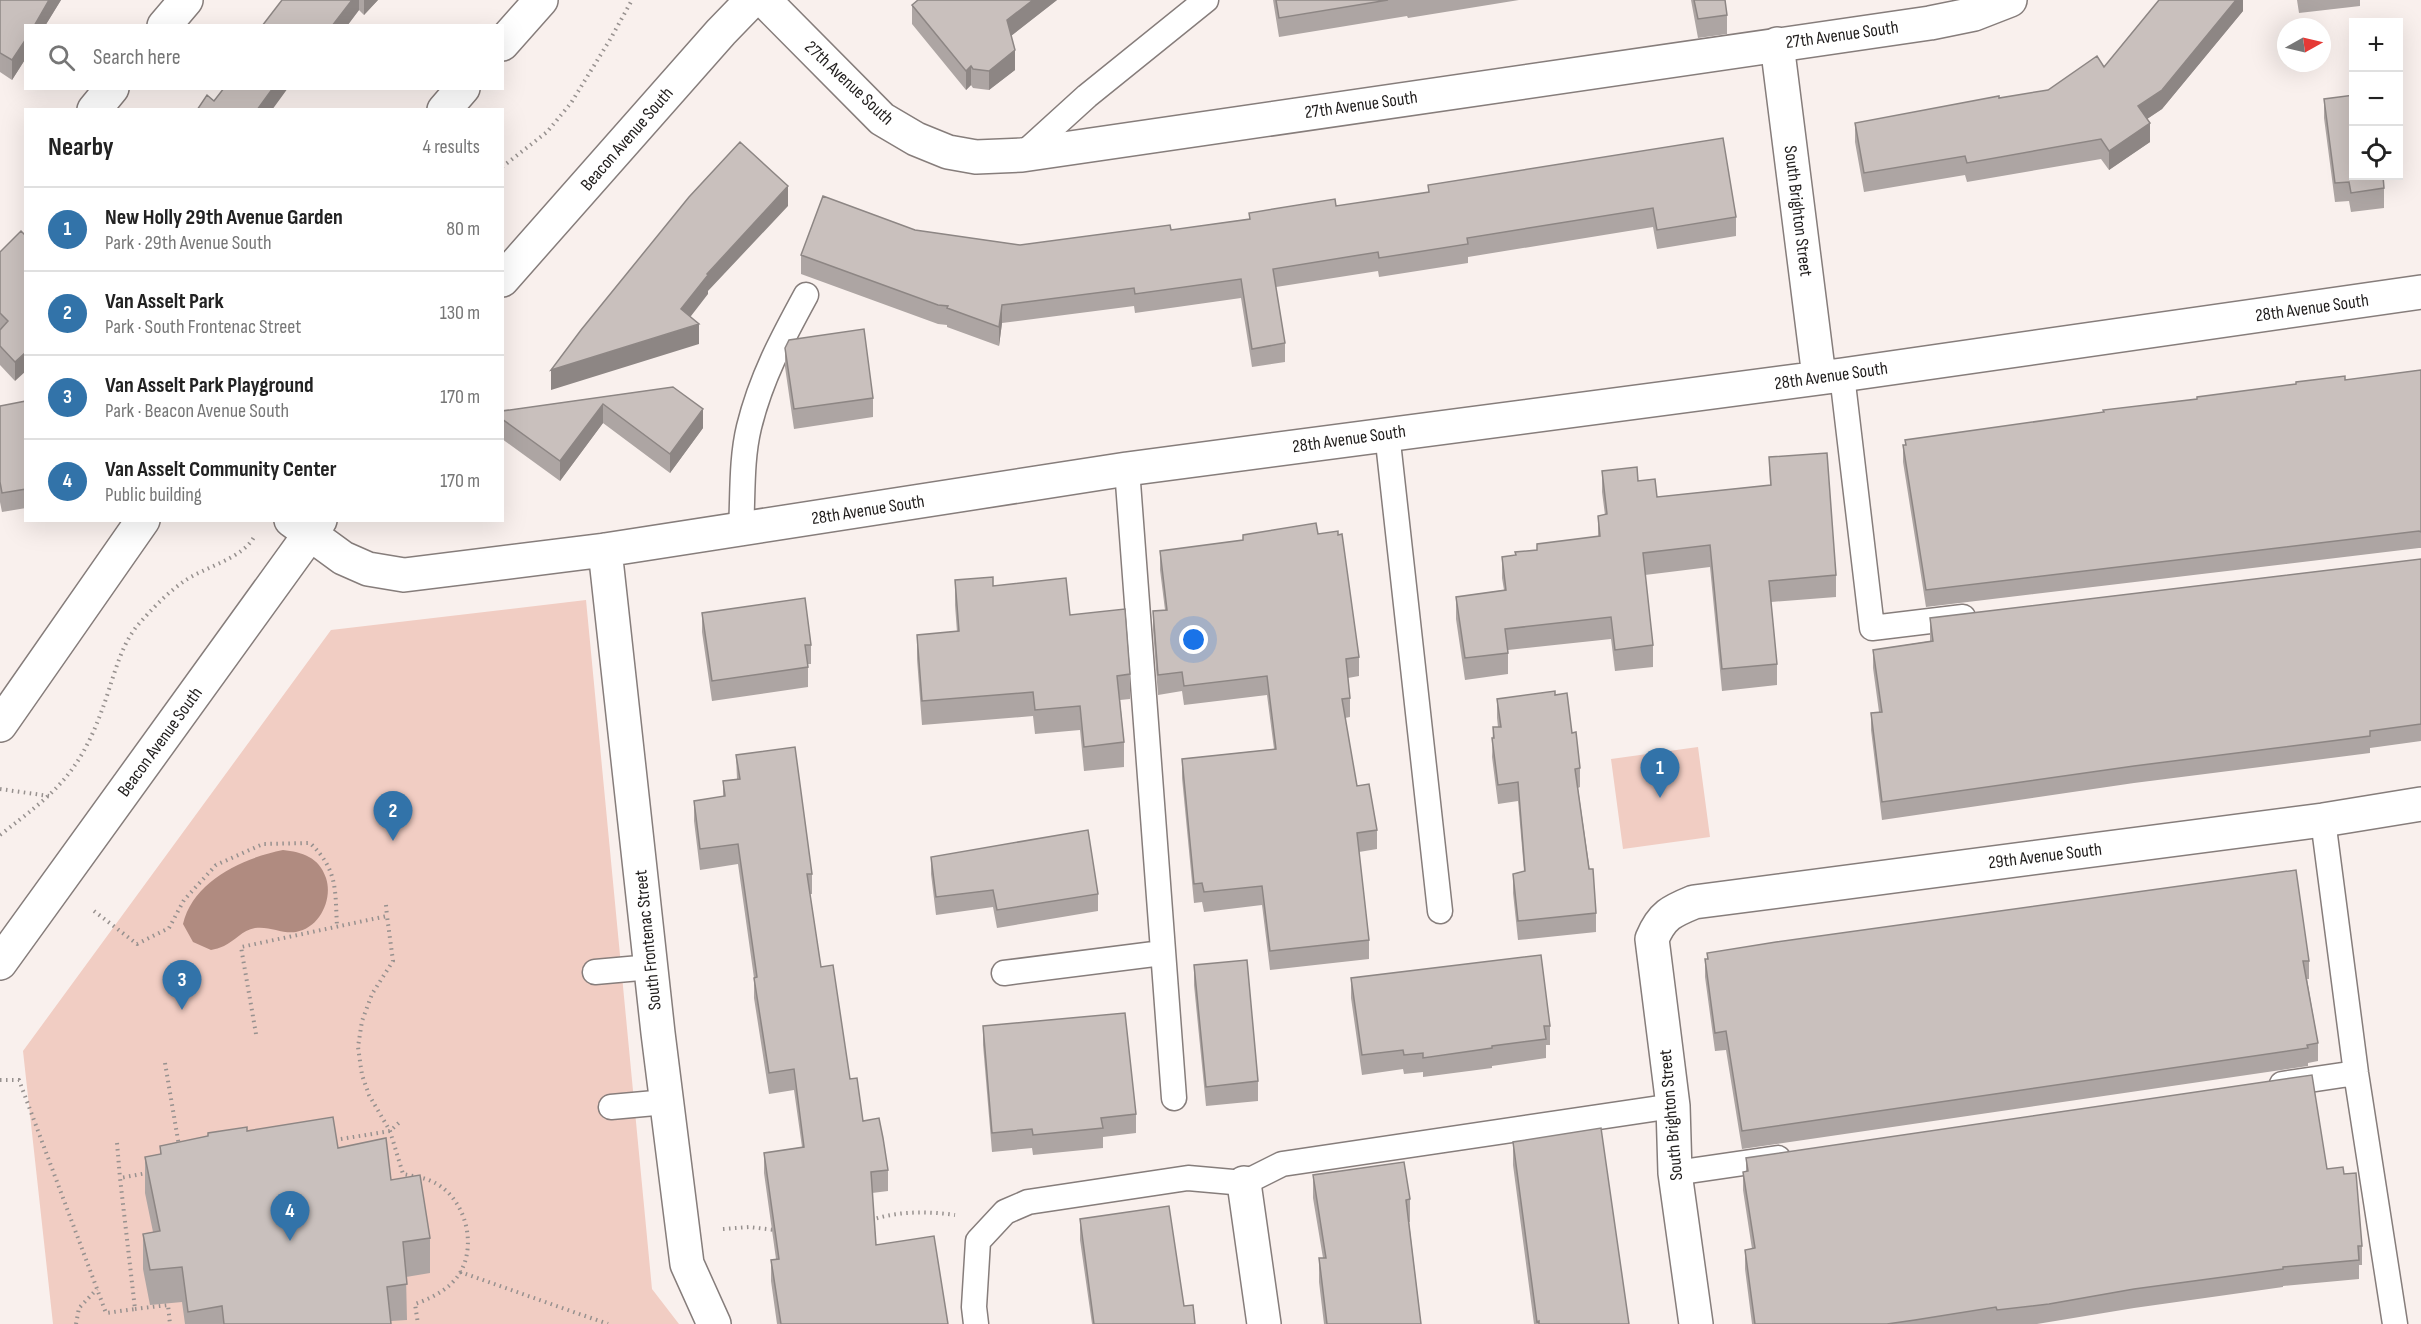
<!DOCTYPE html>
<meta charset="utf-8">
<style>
:root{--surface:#fff;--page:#f2f2f2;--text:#222;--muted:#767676;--line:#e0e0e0;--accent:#3273a9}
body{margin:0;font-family:"Sofia Sans Condensed",sans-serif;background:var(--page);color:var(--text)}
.controls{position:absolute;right:18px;top:18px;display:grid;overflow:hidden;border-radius:0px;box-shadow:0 6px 24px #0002}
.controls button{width:54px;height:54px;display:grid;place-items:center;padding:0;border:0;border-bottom:2px solid var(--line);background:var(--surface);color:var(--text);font:30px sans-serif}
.compass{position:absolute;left:2277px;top:18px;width:54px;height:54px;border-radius:50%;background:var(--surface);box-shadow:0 6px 24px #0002;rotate:82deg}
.you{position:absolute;left:1194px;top:640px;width:21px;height:21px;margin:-15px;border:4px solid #fff;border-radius:50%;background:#1a73e8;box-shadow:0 0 0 9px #1a73e833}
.badge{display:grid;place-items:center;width:39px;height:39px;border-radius:50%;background:var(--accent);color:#fff;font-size:20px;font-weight:700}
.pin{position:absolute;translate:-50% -50px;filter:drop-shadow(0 2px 3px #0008)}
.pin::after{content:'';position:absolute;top:32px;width:21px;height:18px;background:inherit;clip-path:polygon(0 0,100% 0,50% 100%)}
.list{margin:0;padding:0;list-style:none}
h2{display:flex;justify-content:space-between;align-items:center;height:78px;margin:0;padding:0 24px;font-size:26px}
h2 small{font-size:20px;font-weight:400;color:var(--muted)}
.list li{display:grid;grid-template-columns:39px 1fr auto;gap:18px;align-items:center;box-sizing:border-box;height:84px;padding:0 24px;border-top:2px solid var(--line)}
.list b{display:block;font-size:22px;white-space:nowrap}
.list p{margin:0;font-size:20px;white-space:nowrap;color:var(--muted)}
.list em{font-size:20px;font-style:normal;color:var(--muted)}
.icon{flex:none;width:33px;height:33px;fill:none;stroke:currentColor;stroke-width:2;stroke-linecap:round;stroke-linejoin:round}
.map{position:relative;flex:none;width:2421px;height:1324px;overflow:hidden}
.search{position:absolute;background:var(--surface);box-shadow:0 6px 24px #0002;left:24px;top:24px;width:480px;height:66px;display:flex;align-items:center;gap:15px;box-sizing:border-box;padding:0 21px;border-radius:0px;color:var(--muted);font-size:22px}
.panel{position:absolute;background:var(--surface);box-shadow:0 6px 24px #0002;left:24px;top:108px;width:480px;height:414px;border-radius:0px}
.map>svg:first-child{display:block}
</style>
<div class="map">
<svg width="2421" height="1324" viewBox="0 0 2421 1324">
<rect width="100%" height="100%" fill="#f9f0ed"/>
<path fill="#f1cdc3" d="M 586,600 L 652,1289 L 679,1324 L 53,1324 L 23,1051 L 331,630 Z
M 1698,747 L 1710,837 L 1623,849 L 1611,759 Z"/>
<path fill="#b08b80" d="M 283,850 C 302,852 319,857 326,878 C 333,899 320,928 296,932 C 282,934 270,926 255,928 C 242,930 235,941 224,946 C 220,948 215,949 211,950 L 193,942 L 183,924 C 193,881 243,858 283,850 Z"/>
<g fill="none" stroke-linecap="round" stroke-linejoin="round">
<defs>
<path id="lane" d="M 1022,155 L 1087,96 L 1206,0
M 1842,375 L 1872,628 L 1963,617
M 1387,433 L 1440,911
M 1127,469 L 1174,1098
M 741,529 C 743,496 741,460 749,427 C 761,378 782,339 806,295
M 2323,820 L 2356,1073 L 2395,1324
M 595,972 L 651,967
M 1004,973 L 1162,953
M 2282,1084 L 2356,1073
M 611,1107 L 666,1102
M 1675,1173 L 1778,1158
M 976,1324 L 974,1307 L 978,1241 L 1005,1212 L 1028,1202 L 1188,1178 L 1244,1183 L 1282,1164 L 1673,1106"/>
<path id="street" d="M 764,0 L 882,119 L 916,139 L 948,152 L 976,157 L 1022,155 L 1930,23 L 1974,14 L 2010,0
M 164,26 L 186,0
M 1777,44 L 1819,377
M 94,110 L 112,88
M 291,520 L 343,558 L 368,569 L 404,575 L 605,550 L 1127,469 L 1842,375 L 2421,292
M 605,550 L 658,1033 L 687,1264 L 714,1324
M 1244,1183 L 1264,1324
M 1696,1324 L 1675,1173 L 1673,1106 L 1652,939 C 1662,915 1672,911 1694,902 L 2323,820 L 2421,804"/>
<path id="secondary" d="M 502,44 L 541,0
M 444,110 L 463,88
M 502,280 L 721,32 L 752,0
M 0,725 L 143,520
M 0,963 L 320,520"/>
</defs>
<use href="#lane" stroke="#867d7b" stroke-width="27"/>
<use href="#street" stroke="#867d7b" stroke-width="36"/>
<use href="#secondary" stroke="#867d7b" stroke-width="36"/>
<path stroke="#97918f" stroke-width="4" stroke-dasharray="1.5 4.5" stroke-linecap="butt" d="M 502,167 L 547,132 L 571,103 L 611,38 L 632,0
M 0,789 L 49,796
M 0,835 C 53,794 78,776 102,710 C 112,684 119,648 137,626 C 151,610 166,594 183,582 C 203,567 244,559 255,535
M 386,905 L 387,916
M 94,911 L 137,944 L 169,928 L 184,900 L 216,865 L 263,844 L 310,843 C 338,870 335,890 337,926
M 256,1034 L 241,947 L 387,916 L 393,961 L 372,994 L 362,1021 L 358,1047 L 362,1075 L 369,1095 L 390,1131 L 403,1174 C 412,1176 422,1177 431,1181 C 464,1195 478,1242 460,1273 C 450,1289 432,1298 415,1304 L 418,1324
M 165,1063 L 179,1146
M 0,1080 L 19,1080 L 106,1313 L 135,1309 L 120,1178 L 147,1173
M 335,1140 L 390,1131 L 402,1120
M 117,1143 L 120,1178
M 871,1220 C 898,1211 927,1211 955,1215
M 723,1229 L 749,1227 L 775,1230
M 460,1272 L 608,1324
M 135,1309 L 168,1305 L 170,1324
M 76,1324 L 79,1308 L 97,1289"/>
<use href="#lane" stroke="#fff" stroke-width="24"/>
<use href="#street" stroke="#fff" stroke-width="33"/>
<use href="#secondary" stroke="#fff" stroke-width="33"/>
</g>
<path fill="#ada5a3" d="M 0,0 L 61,0 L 45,26 L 26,26 L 26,58 L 12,80 L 0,72 Z
M 282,0 L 378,0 L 364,15 L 359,10 L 347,26 L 262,26 Z
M 1057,0 L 1011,36 L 1015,70 L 989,90 L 973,88 L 971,85 L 966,90 L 912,24 L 912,5 Z
M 1273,0 L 1519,0 L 1408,18 L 1407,16 L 1279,37 Z
M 1691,0 L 1725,0 L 1727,15 L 1727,34 L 1698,38 Z
M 2243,0 L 2243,11 L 2162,109 L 2147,119 L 2150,142 L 2109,170 L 2101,159 L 1967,182 L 1965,175 L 1864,192 L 1855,142 L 1855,123 L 2048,90 L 2104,67 Z
M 2297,0 L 2360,0 L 2360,6 L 2299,13 Z
M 2324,99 L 2384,188 L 2384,208 L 2351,212 L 2349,201 L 2335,202 L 2324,118 Z
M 1428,185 L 1736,217 L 1736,236 L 1657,249 L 1653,227 L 1468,257 L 1468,263 L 1379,277 L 1378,271 L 1276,287 L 1285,343 L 1285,362 L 1252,367 L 1241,298 L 1135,313 L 1134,306 L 1002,323 L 999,346 L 947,327 L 947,325 L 938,324 L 801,274 L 801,255 L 915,230 L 1020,245 L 1171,230 L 1249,219 L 1249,213 L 1336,206 L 1428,193 Z
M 26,236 L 15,381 L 0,365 L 0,252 Z
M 785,348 L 873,398 L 873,417 L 794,429 L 785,367 Z
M 2421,370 L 2421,548 L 2419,548 L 1926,607 L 1903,462 L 1903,445 L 1905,445 L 1905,440 L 2197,399 Z
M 673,387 L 703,428 L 670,473 L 603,423 L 560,481 L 502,439 L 502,411 Z
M 26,401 L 26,508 L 2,512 L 0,502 L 0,406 Z
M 1769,457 L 1836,575 L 1836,597 L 1771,602 L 1777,664 L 1777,685 L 1722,691 L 1710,567 L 1645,575 L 1653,645 L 1653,667 L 1615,671 L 1611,639 L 1508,650 L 1508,674 L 1465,680 L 1456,619 L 1456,597 L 1504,590 L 1502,578 L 1502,557 L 1515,556 L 1537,550 L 1537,544 L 1598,537 L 1598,516 L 1605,515 L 1602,492 L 1602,471 L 1638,481 L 1657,497 L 1770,485 Z
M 1318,534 L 1359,657 L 1359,676 L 1348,678 L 1350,698 L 1350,717 L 1345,718 L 1357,786 L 1377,830 L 1377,849 L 1359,852 L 1369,940 L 1369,959 L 1270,970 L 1262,905 L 1204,912 L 1202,902 L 1194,903 L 1182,778 L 1182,759 L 1274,749 L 1267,695 L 1184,705 L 1182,691 L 1158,695 L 1153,630 L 1153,611 L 1165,610 L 1160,570 L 1160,551 L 1243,540 L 1243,535 Z
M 2421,559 L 2421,741 L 2370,748 L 2370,753 L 2134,783 L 1882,820 L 1871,730 L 1871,713 L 1879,712 L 1873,668 L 1873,650 L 1930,641 L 1930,618 Z
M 955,580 L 993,586 L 1070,615 L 1130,674 L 1130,699 L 1120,700 L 1124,742 L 1124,767 L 1084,771 L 1080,730 L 1035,734 L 1033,716 L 922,725 L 917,659 L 917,635 L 957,632 L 955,605 Z
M 702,613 L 811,645 L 811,664 L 808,664 L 808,687 L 712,701 L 702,632 Z
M 1555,695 L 1572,733 L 1580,768 L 1580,787 L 1578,788 L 1596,913 L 1596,932 L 1518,940 L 1513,893 L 1513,874 L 1524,871 L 1518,801 L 1498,804 L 1492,757 L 1493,727 L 1498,727 L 1497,718 L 1497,699 Z
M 736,755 L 812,874 L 812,894 L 810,894 L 821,967 L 850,1079 L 863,1121 L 888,1170 L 888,1191 L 872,1193 L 876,1245 L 948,1324 L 777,1324 L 771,1281 L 771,1260 L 776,1259 L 764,1173 L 764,1153 L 802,1147 L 794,1090 L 769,1094 L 754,998 L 754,978 L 738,864 L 700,870 L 694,821 L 694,801 L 723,797 L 723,781 L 737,779 Z
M 931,857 L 1098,894 L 1098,911 L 997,928 L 993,907 L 936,915 L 931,874 Z
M 1707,953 L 2309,961 L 2309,979 L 2307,979 L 2318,1043 L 2318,1061 L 2308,1063 L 2308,1066 L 1742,1149 L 1726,1050 L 1715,1051 L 1705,977 L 1705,959 L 1707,959 Z
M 1194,965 L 1258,1081 L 1258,1101 L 1206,1106 L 1194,985 Z
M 1351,978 L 1550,1026 L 1550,1045 L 1546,1045 L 1546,1058 L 1492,1066 L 1492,1068 L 1423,1077 L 1423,1072 L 1404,1074 L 1403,1069 L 1362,1075 L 1351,998 Z
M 983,1026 L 1136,1114 L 1136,1133 L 1103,1137 L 1103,1148 L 1033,1155 L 1032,1148 L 992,1152 L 983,1045 Z
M 247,1131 L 338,1148 L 391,1180 L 430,1238 L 430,1273 L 406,1277 L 407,1320 L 391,1321 L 391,1324 L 185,1324 L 182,1302 L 150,1305 L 143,1269 L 143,1234 L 153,1232 L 145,1193 L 145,1157 L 160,1154 L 160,1146 L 208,1136 L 208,1133 Z
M 1513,1142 L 1629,1324 L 1534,1324 L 1513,1165 Z
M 1746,1158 L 2327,1169 L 2344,1174 L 2362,1246 L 2362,1265 L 2359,1265 L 2359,1279 L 2283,1286 L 2283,1287 L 2134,1308 L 2037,1324 L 1752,1324 L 1745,1269 L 1745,1250 L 1752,1249 L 1743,1190 L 1743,1172 L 1746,1171 Z
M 1313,1175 L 1410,1199 L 1410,1222 L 1409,1222 L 1421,1324 L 1324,1324 L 1319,1282 L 1319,1258 L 1323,1258 L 1313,1198 Z
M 1080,1219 L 1184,1306 L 1195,1324 L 1092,1324 L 1080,1240 Z"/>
<path fill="#8d8684" d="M 49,0 L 61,0 L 45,26 L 34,26 Z
M 352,0 L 359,0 L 359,10 L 347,26 L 332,26 Z
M 364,0 L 378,0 L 364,15 Z
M 1033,0 L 1057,0 L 1007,39 L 1007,20 Z
M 2236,0 L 2243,0 L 2243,11 L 2162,109 L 2138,125 L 2138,106 Z
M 26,39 L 26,58 L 12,80 L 12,60 Z
M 1015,50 L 1015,70 L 989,90 L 989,71 Z
M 971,66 L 971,85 L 966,90 L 966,71 Z
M 273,88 L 288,88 L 272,110 L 257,110 Z
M 2150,123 L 2150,142 L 2109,170 L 2109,151 Z
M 788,186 L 788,206 L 708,291 L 708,294 L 681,329 L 681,309 L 707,274 Z
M 1002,305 L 1002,323 L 999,346 L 999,327 Z
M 699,324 L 699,344 L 551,390 L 551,370 Z
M 26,352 L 26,371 L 15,381 L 15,362 Z
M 603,404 L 603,423 L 560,481 L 560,461 Z
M 703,409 L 703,428 L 670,473 L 670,454 Z"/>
<path fill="#c9c0bd" stroke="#8d8684" stroke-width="1.5" d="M 0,0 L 49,0 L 34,26 L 26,26 L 26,39 L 12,60 L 0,53 Z
M 282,0 L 352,0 L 332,26 L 262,26 Z
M 918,0 L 1033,0 L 1007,20 L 1015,50 L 989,71 L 973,69 L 971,66 L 966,71 L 912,5 Z
M 1276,0 L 1388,0 L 1279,18 Z
M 1694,0 L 1725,0 L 1727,15 L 1698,19 Z
M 2159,0 L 2236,0 L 2162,90 L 2138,106 L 2150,123 L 2109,151 L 2101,139 L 1967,163 L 1965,156 L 1864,173 L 1855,123 L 1999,96 L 1999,98 L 2048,90 L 2097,56 L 2104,67 Z
M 224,88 L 273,88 L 257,110 L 197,110 L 207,95 L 214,101 Z
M 2354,95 L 2354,176 L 2383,176 L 2384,188 L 2351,193 L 2349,182 L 2335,183 L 2324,99 Z
M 1723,138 L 1736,217 L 1657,230 L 1653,208 L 1467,238 L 1468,244 L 1379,258 L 1378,252 L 1273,269 L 1285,343 L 1252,349 L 1241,279 L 1135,294 L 1134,288 L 1002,305 L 999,327 L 947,308 L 948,306 L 938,305 L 801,255 L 823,196 L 915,230 L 1020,245 L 1170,225 L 1171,230 L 1250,219 L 1249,213 L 1335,199 L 1336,206 L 1429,192 L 1428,185 Z
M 740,142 L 788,186 L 707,274 L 708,275 L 681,309 L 699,324 L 551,370 L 581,330 L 689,197 Z
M 21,231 L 26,236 L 26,352 L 15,362 L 0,346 L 0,330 L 8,321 L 0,313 L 0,252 Z
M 864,329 L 873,398 L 794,409 L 785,348 L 789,340 Z
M 2421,370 L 2421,532 L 2419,531 L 1926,590 L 1903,445 L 1906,445 L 1905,440 L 2104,412 L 2103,410 L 2197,399 L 2197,397 L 2296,384 L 2296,382 L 2345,376 L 2345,380 Z
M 673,387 L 703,409 L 670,454 L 603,404 L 560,461 L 502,419 L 502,411 Z
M 26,401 L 26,489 L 2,493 L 0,482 L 0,406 Z
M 1827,453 L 1836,575 L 1769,581 L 1777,664 L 1722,669 L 1710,545 L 1643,553 L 1653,645 L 1615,650 L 1611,617 L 1505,629 L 1508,653 L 1465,658 L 1456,597 L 1506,590 L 1502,557 L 1516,555 L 1515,552 L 1537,550 L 1537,544 L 1600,536 L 1598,516 L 1607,514 L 1602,471 L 1637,467 L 1638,481 L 1655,479 L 1657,497 L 1771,485 L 1769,457 Z
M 1316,523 L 1318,534 L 1338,531 L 1338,535 L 1342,534 L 1359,657 L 1346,659 L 1350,698 L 1342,699 L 1357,786 L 1369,784 L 1377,830 L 1357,833 L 1369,940 L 1270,951 L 1262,886 L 1204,892 L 1202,883 L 1194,884 L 1182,759 L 1276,749 L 1267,676 L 1184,686 L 1182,672 L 1158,675 L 1153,611 L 1167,610 L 1160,551 L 1243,540 L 1243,535 Z
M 2421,559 L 2421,724 L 2370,731 L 2370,736 L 2134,766 L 1882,802 L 1871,713 L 1882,712 L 1873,650 L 1933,641 L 1930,618 Z
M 993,577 L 993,586 L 1066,578 L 1070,615 L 1125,609 L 1130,674 L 1117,676 L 1124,742 L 1084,747 L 1080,706 L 1035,710 L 1033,692 L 922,701 L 917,635 L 959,631 L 955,580 Z
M 805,598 L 811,645 L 805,645 L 808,667 L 712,681 L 702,613 Z
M 1555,691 L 1555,695 L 1567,693 L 1572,733 L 1576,732 L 1580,768 L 1575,769 L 1589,869 L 1593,869 L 1596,913 L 1518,921 L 1513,874 L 1525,871 L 1518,782 L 1498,785 L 1492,738 L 1494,738 L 1493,727 L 1501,727 L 1497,699 Z
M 795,747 L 812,874 L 807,874 L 821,967 L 833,965 L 850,1079 L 857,1078 L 863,1121 L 879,1118 L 883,1138 L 888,1170 L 871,1172 L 876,1245 L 934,1236 L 948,1324 L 781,1324 L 771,1260 L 779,1259 L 764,1153 L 804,1147 L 794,1069 L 769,1073 L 754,978 L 757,977 L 738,844 L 700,849 L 694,801 L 725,796 L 723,781 L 740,779 L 736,755 Z
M 1088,830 L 1098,894 L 997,910 L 993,890 L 936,897 L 931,857 Z
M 2296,870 L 2309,961 L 2303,961 L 2318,1043 L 2307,1045 L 2308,1048 L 1742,1131 L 1726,1031 L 1715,1033 L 1705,959 L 1708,959 L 1707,953 L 1776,942 Z
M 1541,955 L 1550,1026 L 1544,1026 L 1546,1039 L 1492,1046 L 1492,1048 L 1423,1058 L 1423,1053 L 1404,1055 L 1403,1050 L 1362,1055 L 1351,978 Z
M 1247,960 L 1258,1081 L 1206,1087 L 1194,965 Z
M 1125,1013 L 1136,1114 L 1101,1118 L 1103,1128 L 1033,1135 L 1032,1129 L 992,1133 L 983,1026 Z
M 2312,1075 L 2327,1169 L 2343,1167 L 2344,1174 L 2356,1173 L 2362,1246 L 2358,1246 L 2359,1260 L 2283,1267 L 2283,1269 L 2134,1289 L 2049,1304 L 1997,1310 L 1996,1307 L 1915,1320 L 1887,1324 L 1755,1324 L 1745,1250 L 1755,1248 L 1743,1172 L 1748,1171 L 1746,1158 Z
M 333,1117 L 338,1148 L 386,1138 L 391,1180 L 420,1175 L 430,1238 L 403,1242 L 407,1284 L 387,1287 L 391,1324 L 224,1324 L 222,1306 L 188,1312 L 182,1267 L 150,1270 L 143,1234 L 160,1231 L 145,1157 L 161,1154 L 160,1146 L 208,1136 L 208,1133 L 247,1127 L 247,1131 Z
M 1601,1128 L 1629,1324 L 1539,1324 L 1539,1321 L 1537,1322 L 1513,1142 Z
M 1404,1162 L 1410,1199 L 1406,1200 L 1421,1324 L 1327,1324 L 1319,1258 L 1326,1258 L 1313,1175 Z
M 1169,1206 L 1184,1306 L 1193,1305 L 1195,1324 L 1094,1324 L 1080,1219 Z"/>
<g text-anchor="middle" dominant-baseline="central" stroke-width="5" stroke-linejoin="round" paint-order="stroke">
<g font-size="18" fill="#1f1c1b" stroke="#fff">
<text transform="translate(1842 35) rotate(-8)">27th Avenue South</text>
<text transform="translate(849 83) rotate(43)">27th Avenue South</text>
<text transform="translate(1361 105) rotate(-8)">27th Avenue South</text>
<text transform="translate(627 139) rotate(-49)">Beacon Avenue South</text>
<text transform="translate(1798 211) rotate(83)">South Brighton Street</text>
<text transform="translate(2312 308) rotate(-8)">28th Avenue South</text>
<text transform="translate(1831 376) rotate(-8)">28th Avenue South</text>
<text transform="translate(1349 439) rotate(-8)">28th Avenue South</text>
<text transform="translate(868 510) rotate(-9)">28th Avenue South</text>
<text transform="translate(160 742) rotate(-54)">Beacon Avenue South</text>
<text transform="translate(2045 856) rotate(-7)">29th Avenue South</text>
<text transform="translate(648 940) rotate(-96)">South Frontenac Street</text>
<text transform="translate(1671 1115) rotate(-95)">South Brighton Street</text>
</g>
</g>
</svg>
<div class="controls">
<button>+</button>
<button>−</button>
<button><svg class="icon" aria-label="locate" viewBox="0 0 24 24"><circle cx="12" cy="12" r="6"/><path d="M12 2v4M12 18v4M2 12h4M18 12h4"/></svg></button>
</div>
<svg class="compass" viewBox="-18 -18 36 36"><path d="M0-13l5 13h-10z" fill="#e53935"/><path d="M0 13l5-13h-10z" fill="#767676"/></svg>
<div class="you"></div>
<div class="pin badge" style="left:1660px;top:798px">1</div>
<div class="pin badge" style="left:393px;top:841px">2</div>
<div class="pin badge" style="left:182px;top:1010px">3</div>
<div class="pin badge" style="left:290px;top:1241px">4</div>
<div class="search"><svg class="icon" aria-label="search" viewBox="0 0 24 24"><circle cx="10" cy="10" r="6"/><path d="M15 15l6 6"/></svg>Search here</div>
<section class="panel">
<h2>Nearby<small>4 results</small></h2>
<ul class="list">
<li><span class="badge">1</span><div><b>New Holly 29th Avenue Garden</b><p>Park · 29th Avenue South</p></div><em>80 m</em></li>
<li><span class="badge">2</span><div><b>Van Asselt Park</b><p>Park · South Frontenac Street</p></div><em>130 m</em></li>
<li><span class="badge">3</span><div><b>Van Asselt Park Playground</b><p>Park · Beacon Avenue South</p></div><em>170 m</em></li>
<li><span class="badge">4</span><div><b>Van Asselt Community Center</b><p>Public building</p></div><em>170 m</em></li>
</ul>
</section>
</div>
